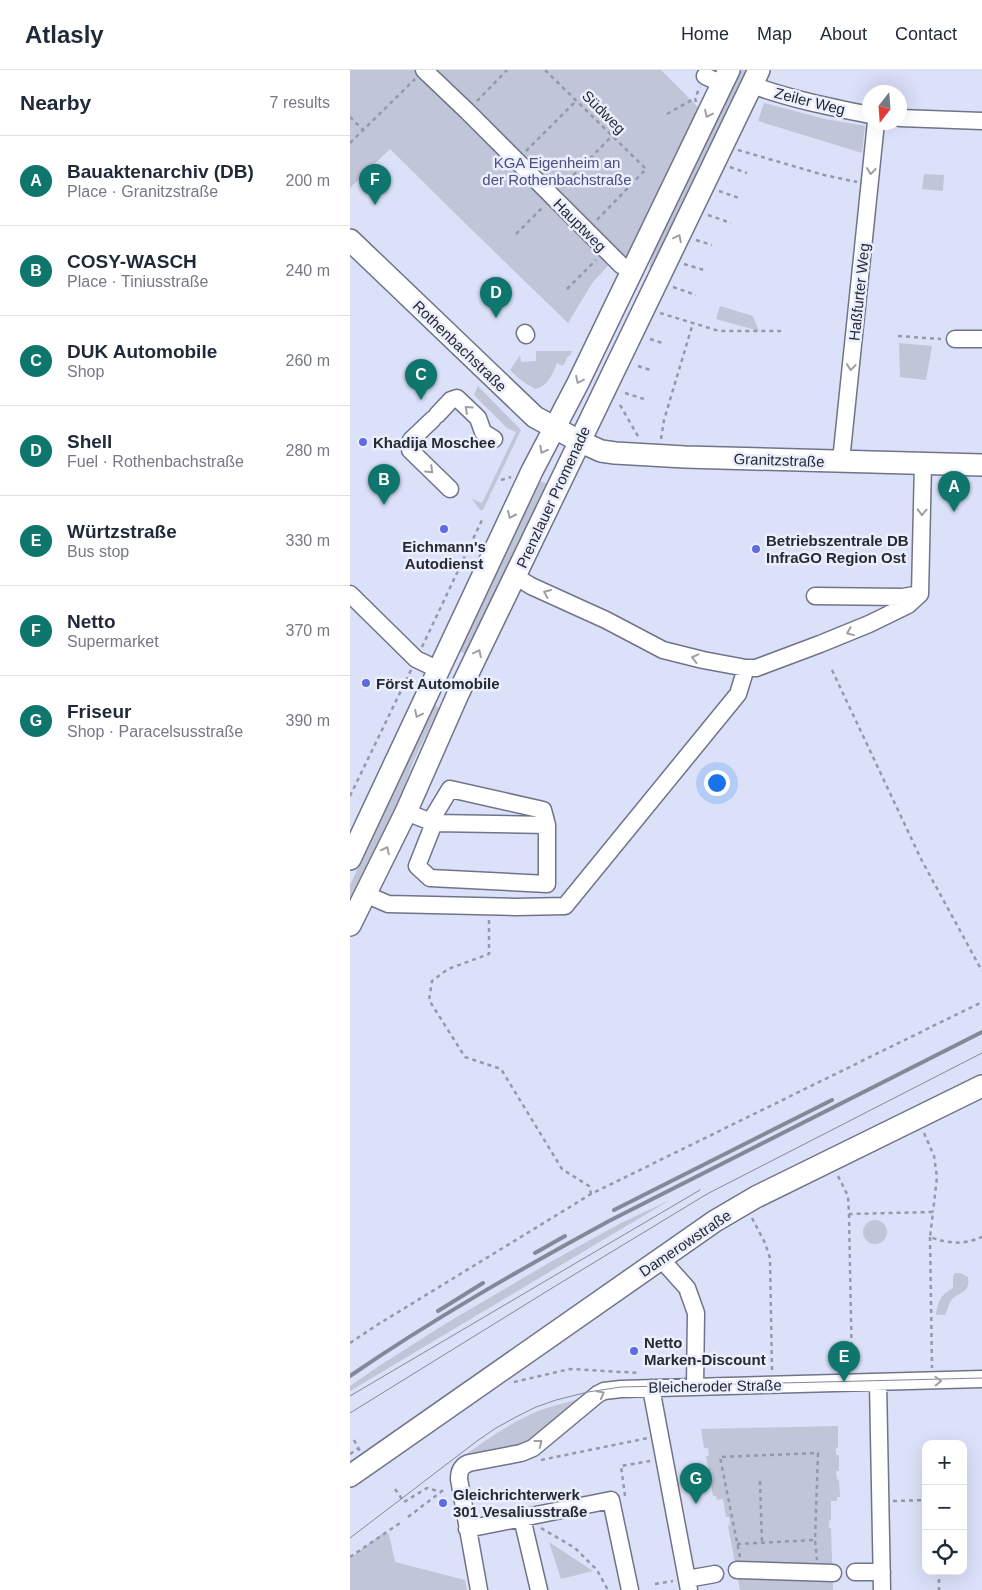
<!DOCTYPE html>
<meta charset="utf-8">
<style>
:root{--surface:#fff;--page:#f2f2f3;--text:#1f2937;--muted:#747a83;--line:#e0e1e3;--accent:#0f766e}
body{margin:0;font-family:Helvetica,sans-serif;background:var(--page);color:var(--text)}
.controls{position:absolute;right:15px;bottom:15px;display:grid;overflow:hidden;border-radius:10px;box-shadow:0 5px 20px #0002}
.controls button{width:45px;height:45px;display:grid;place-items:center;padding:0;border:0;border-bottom:1px solid var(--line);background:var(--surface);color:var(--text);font:25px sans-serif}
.compass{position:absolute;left:512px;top:15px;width:45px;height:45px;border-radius:50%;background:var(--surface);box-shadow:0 5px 20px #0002;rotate:197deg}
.you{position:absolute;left:366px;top:712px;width:18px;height:18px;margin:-12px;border:4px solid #fff;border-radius:50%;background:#1a73e8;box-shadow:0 0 0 8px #1a73e833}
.badge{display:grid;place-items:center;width:32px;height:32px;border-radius:50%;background:var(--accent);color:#fff;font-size:16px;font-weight:700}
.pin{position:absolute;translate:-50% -41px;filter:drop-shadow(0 1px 2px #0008)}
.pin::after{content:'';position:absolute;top:26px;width:18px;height:15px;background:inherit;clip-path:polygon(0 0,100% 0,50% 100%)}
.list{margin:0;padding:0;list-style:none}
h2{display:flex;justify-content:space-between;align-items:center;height:65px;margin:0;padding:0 20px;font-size:21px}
h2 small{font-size:16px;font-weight:400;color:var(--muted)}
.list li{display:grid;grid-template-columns:32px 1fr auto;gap:15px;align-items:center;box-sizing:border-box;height:90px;padding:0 20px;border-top:1px solid var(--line)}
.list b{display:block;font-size:19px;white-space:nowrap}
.list p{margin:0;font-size:16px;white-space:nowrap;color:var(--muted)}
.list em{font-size:16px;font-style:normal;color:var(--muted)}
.icon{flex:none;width:28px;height:28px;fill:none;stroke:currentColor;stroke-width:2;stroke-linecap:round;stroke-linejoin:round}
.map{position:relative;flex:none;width:632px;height:1520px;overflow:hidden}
header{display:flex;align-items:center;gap:30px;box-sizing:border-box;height:70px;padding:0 25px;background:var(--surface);border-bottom:1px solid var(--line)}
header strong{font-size:24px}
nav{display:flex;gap:28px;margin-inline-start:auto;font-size:18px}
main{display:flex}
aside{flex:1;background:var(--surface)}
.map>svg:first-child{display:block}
</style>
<header>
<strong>Atlasly</strong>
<nav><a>Home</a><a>Map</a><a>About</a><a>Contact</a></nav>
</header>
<main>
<aside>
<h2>Nearby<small>7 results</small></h2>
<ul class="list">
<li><span class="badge">A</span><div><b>Bauaktenarchiv (DB)</b><p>Place · Granitzstraße</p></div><em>200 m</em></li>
<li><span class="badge">B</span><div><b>COSY-WASCH</b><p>Place · Tiniusstraße</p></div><em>240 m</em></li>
<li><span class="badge">C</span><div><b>DUK Automobile</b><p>Shop</p></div><em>260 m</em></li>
<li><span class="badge">D</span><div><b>Shell</b><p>Fuel · Rothenbachstraße</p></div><em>280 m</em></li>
<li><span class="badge">E</span><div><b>Würtzstraße</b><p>Bus stop</p></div><em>330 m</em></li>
<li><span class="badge">F</span><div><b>Netto</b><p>Supermarket</p></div><em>370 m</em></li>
<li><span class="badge">G</span><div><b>Friseur</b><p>Shop · Paracelsusstraße</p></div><em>390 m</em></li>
</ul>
</aside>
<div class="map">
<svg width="632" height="1520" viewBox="0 0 632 1520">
<rect width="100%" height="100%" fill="#dbe1f9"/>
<path fill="#c0c5d7" d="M 0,0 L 311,0 L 349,38 L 279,183 L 275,187 L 268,185 L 243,212 L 218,253 L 122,160 L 40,79 L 0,118 Z
M 386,0 L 402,0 L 305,199 L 299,197 L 312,156 Z
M 414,33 L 475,49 L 515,56 L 512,83 L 408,51 Z
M 574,104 L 594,105 L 593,121 L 572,119 Z
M 370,236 L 403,246 L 409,261 L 366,249 Z
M 549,273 L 582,276 L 576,310 L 550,307 Z
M 186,281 L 222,281 L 220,286 L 218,286 L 213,296 L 207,293 C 202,304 199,316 185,319 L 172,311 L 160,300 L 170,285 L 171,292 L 186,291 Z
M 128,316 L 171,360 L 133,440 L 130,440 L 122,429 L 132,433 L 166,362 L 157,358 L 124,325 Z
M 190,411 L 197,414 L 115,584 L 110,581 Z
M 84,635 L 89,638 L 63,692 L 51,726 L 0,828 L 0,815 Z
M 320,1130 L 0,1321 L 0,1316 L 29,1296 L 95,1254 L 204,1190 L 269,1154 Z
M513 1162a12 12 0 1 1 24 0a12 12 0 1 1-24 0Z
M 605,1203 L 610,1203 L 618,1207 C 621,1225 607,1221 600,1232 C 598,1236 597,1241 595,1245 L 586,1245 C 587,1233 591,1224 603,1218 L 603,1206 Z
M 231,1328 L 177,1374 L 108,1390 C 134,1371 161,1352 191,1340 C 204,1335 218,1333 231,1328 Z
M 488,1356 L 488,1377 L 486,1378 L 486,1385 L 489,1385 L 489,1401 L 486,1401 L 487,1409 L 489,1410 L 490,1427 L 487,1427 L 487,1431 L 481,1431 L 481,1450 L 479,1451 L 479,1458 L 481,1458 L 483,1520 L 390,1520 L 378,1456 L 380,1455 L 379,1447 L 376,1447 L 373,1429 L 367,1430 L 366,1426 L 363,1426 L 360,1410 L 363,1409 L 361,1401 L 359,1401 L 356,1386 L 359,1386 L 358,1378 L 354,1378 L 351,1359 Z
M 33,1463 L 39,1464 L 45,1492 L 115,1510 L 117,1520 L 0,1520 L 0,1488 Z
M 199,1472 L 243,1501 L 211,1509 Z"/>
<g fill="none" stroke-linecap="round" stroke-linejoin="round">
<defs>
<path id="minor" d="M 74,0 L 117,41 L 271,195 L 283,201
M 355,6 L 372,14
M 402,15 C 440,29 480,37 520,45
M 550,48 L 632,51
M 175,263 L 176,265
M 605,269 L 632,269
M 87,345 L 101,330 L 107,328 L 128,348 L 133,362 L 144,369
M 83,349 L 61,370 L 60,380 L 100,419
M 491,391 L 526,52
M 165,506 L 181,516 L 256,550 L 313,580 L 353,590 L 396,598 L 406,598 L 470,574 L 519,554 L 558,535 L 570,524 L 573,393
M 0,524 L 66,589 L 89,600
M 465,526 L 553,527 L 570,524
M 56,742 L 84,753 L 197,755
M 80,752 L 100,719 L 193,740 L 197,755 L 197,814 L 80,808 L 67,796 L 84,753
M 15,824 L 38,834 L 166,837 L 215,836 L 388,624 L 396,598
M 311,1189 L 337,1218 L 346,1243 L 345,1317
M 528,1312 L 532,1520
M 301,1318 L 339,1520
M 172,1448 L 189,1520
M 117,1459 L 261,1430 L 280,1520
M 387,1500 L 483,1503
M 505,1502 L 532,1502
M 337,1509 L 365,1504
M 129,1520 L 109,1409 C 109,1401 111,1396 119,1393 L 171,1383 L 183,1378 L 248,1324 L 254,1321 L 271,1319 L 632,1309"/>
<path id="major" d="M 0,170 L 185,347 L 229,371 L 251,381 L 265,383 L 335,387 L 632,395
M 0,789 L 182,401 L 228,313 L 379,0
M 0,855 L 56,742 L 108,624 L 409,0
M 0,1406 L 365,1151 L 406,1127 L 632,1016"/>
</defs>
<use href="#minor" stroke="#6f7489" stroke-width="19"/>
<use href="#major" stroke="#6f7489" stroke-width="24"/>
<path stroke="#9498aa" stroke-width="2.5" stroke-dasharray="4 4" stroke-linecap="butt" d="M 195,0 L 296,99 L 246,151
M 127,31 L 157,0
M 346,32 L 345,28 L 350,17
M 317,44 L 345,28
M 0,47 L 13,60
M 0,73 L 65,9
M 388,80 L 474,105 L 507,112
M 176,81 L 226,31
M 380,97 L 397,103
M 212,117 L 262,66
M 369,121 L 389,128
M 358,145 L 381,153
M 166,164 L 193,137
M 346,170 L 362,175
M 334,194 L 354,200
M 323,217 L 346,225
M 217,219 L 246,190
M 310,243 L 369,261 L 431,261
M 548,266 L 591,269
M 300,269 L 312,273
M 288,296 L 303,301
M 275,323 L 294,329
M 270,335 L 289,368
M 311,369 L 314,350 L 343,253
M 151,410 L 161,407
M 72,577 L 132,450
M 482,600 L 571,789 L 632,901
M 0,726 L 61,600
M 139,850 L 139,884 L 98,899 L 82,911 L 79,930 L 115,987 L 151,999 L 212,1099 L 239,1116 L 241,1124
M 574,1063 L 584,1086 L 587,1107 L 583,1142
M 488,1106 L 498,1126 L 499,1144 L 583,1142 L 580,1167 C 600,1174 613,1175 632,1167
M 499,1144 L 502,1300
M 402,1148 L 415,1173 L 420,1188 L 422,1301
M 580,1167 L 582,1298
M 0,1273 L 27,1255 L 241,1124 L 632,932
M 164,1312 L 220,1299 L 290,1303
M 4,1370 L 10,1381
M 0,1384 L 9,1378
M 191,1390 L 298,1368
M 410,1411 L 412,1473
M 45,1419 L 54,1432 L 77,1418 L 91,1422
M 275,1426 L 271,1396 L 300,1391
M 543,1431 L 576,1430
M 58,1447 L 96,1418
M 191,1458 L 225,1478 L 247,1500 L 258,1520
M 387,1474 L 465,1470
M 0,1487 L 50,1453
M 390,1487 L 370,1387 L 468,1383 L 465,1470 L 467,1490
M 589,1501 L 589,1520
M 305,1514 L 323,1511"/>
<use href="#minor" stroke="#fff" stroke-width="16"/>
<use href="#major" stroke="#fff" stroke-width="21"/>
<path stroke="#848999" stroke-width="1" d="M 0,1326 L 350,1120
M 0,1343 L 207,1215 L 357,1124 L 632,983
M 0,1468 L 127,1371 L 146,1358 L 166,1347 L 186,1337 L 206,1330 L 238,1322 L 271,1317 L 632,1308"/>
<path stroke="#848999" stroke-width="4" d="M 264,1140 L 482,1030
M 185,1183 L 215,1166
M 88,1241 L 133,1213
M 0,1306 C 83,1249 171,1199 259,1151 L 632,962"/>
</g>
<defs><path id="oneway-chevron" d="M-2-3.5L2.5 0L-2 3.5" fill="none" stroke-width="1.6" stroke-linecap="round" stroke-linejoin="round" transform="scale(1.25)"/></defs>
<g stroke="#9e9fa3">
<use href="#oneway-chevron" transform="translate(358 44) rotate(115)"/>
<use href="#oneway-chevron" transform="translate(521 101) rotate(96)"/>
<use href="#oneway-chevron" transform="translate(328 168) rotate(-64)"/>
<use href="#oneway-chevron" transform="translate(501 297) rotate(96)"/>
<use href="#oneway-chevron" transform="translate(229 310) rotate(116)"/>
<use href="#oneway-chevron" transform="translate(118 339) rotate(-138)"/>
<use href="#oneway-chevron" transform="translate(193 380) rotate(118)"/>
<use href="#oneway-chevron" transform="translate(80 400) rotate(44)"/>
<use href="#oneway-chevron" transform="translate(572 442) rotate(91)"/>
<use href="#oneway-chevron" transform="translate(161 445) rotate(114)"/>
<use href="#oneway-chevron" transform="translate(197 523) rotate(-156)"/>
<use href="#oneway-chevron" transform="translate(500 562) rotate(158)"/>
<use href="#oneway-chevron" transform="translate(128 583) rotate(-64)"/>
<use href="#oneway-chevron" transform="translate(345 588) rotate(-166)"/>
<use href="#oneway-chevron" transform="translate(68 644) rotate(115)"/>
<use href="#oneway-chevron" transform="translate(36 780) rotate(-63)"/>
<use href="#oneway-chevron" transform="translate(588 1311) rotate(-2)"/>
<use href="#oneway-chevron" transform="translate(251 1324) rotate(-29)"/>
<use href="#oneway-chevron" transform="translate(189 1373) rotate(-38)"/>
</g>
<g fill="#5e6be3" stroke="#ebeefd" stroke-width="2">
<circle cx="13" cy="372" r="5"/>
<circle cx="94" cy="459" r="5"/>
<circle cx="406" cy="479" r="5"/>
<circle cx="16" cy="613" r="5"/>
<circle cx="284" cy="1281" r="5"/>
<circle cx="93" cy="1433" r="5"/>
</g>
<g text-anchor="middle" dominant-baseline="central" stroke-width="5" stroke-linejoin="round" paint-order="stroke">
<g font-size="15" fill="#282a33" stroke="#ebeefd">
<text transform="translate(460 31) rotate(14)">Zeiler Weg</text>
<text transform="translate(254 42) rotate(45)">Südweg</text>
<text transform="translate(230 155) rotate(45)">Hauptweg</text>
<text transform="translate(509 222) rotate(-84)">Haßfurter Weg</text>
<text transform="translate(110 276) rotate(44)">Rothenbachstraße</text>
<text transform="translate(429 390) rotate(2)">Granitzstraße</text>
<text transform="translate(203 427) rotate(-65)">Prenzlauer Promenade</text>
<text transform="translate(335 1173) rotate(-34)">Damerowstraße</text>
<text transform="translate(365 1316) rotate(-1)">Bleicheroder Straße</text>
</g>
<g font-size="15" fill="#49517d" stroke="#ebeefd">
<text x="207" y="92">KGA Eigenheim an<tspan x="207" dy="17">der Rothenbachstraße</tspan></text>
</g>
<g font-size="15" font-weight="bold" fill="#282a33" stroke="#ebeefd" text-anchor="start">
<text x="23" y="372">Khadija Moschee</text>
<text x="416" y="470">Betriebszentrale DB<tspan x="416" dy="17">InfraGO Region Ost</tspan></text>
<text x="94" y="476" text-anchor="middle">Eichmann's<tspan x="94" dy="17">Autodienst</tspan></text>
<text x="26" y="613">Först Automobile</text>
<text x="294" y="1272">Netto<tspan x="294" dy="17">Marken-Discount</tspan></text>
<text x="103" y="1424">Gleichrichterwerk<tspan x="103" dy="17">301 Vesaliusstraße</tspan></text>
</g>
</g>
</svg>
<div class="controls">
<button>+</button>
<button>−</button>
<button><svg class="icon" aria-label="locate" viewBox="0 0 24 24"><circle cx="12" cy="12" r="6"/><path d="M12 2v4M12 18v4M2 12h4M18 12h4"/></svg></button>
</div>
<svg class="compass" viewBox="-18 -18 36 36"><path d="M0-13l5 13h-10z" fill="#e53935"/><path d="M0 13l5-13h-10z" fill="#747a83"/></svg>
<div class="you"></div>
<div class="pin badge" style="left:604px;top:442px">A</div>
<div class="pin badge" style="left:34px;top:435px">B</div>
<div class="pin badge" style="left:71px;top:330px">C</div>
<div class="pin badge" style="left:146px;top:248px">D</div>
<div class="pin badge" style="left:494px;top:1312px">E</div>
<div class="pin badge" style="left:25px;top:135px">F</div>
<div class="pin badge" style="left:346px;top:1434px">G</div>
</div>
</main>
